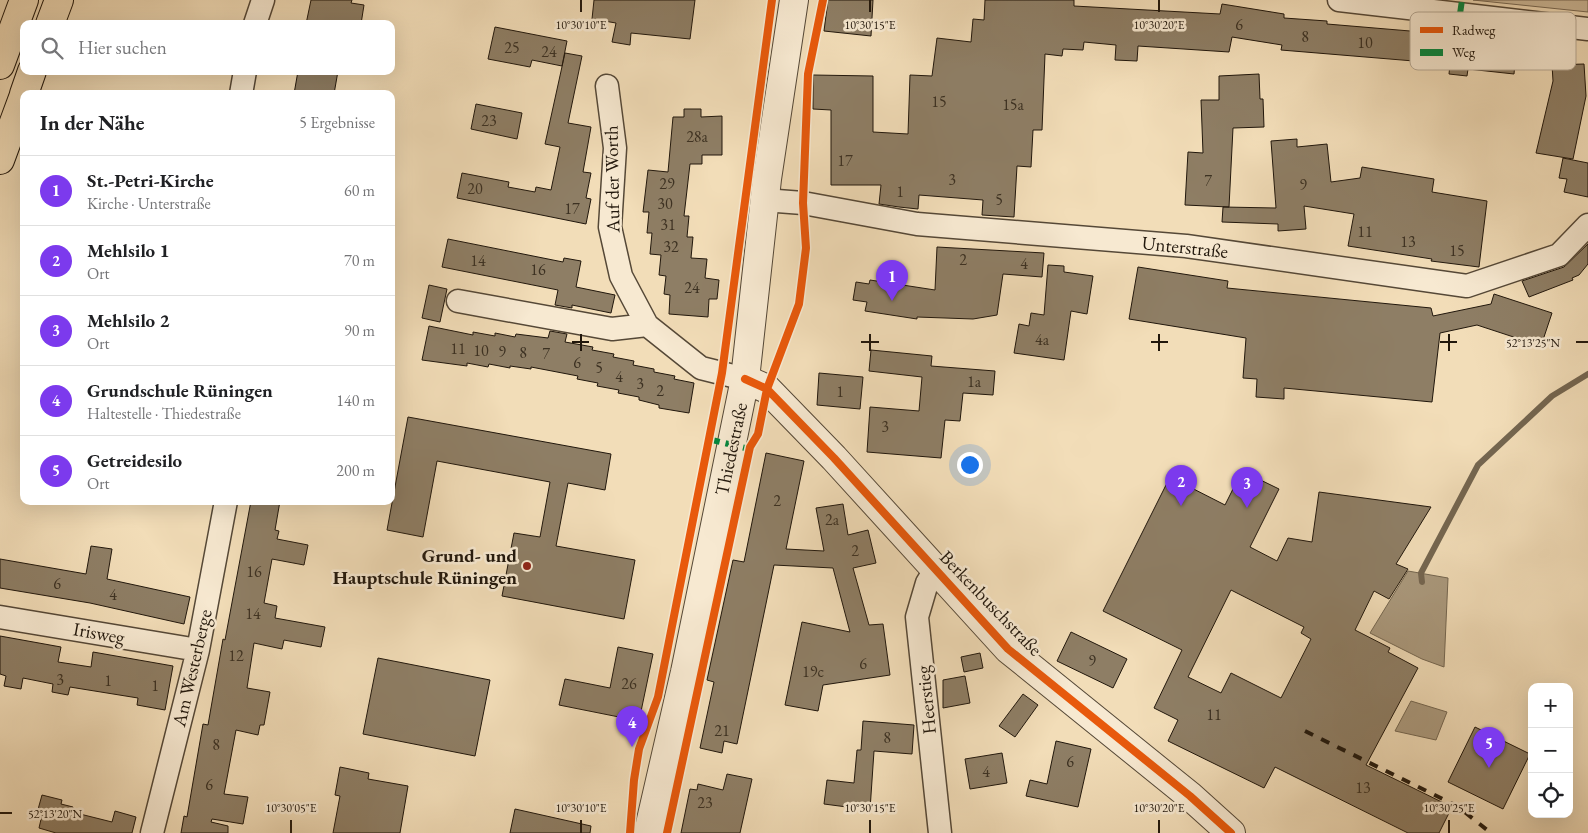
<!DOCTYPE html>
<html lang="de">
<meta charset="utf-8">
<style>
:root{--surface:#fff;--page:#f2f2f2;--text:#202124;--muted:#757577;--line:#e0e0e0;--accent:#7c3aed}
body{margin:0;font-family:"EB Garamond",serif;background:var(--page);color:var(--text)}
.controls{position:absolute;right:15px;bottom:15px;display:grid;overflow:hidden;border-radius:10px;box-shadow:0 5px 20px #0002}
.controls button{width:45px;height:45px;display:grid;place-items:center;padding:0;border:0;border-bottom:1px solid var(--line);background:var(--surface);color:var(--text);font:25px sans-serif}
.you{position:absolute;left:969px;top:464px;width:18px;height:18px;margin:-12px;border:4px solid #fff;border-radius:50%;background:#1a73e8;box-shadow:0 0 0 8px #1a73e833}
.badge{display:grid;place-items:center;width:32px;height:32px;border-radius:50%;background:var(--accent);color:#fff;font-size:16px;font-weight:700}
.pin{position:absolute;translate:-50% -41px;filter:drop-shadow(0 1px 2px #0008)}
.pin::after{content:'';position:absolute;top:26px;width:18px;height:15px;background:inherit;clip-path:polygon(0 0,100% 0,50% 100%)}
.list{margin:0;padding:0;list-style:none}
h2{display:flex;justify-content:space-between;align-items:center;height:65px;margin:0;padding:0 20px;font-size:21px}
h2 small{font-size:16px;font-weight:400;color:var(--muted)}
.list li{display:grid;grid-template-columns:32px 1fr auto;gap:15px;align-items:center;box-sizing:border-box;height:70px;padding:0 20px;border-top:1px solid var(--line)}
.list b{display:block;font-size:19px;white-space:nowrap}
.list p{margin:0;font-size:16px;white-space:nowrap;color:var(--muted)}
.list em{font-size:16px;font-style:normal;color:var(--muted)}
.icon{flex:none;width:28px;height:28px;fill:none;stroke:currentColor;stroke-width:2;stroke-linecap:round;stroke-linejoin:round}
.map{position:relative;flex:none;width:1588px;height:833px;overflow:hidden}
.search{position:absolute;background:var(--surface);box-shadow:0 5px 20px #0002;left:20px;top:20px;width:375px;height:55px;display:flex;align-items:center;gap:12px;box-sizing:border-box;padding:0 18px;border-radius:10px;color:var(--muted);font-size:19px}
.panel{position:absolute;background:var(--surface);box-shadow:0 5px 20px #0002;left:20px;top:90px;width:375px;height:415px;border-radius:10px}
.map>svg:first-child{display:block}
</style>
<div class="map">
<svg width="1588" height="833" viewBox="0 0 1588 833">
<rect width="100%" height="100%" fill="#f2ddb8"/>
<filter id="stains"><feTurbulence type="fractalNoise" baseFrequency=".004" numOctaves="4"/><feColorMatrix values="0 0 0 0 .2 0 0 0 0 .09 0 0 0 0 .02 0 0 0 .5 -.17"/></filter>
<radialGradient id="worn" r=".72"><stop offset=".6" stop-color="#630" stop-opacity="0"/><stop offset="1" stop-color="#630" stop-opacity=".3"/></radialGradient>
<path fill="#cebb9b" stroke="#786954" d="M 1473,0 L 1588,0 L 1588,12 Z"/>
<path fill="#ab9a7e" stroke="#746650" d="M 1408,571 L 1448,578 L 1444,667 L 1422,659 L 1370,633 Z
M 1411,701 L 1447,712 L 1436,740 L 1395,731 Z"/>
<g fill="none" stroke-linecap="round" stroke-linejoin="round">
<path stroke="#746650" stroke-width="6" d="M 1422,582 L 1421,573 L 1478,465 L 1552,396 L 1588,374"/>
</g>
<path fill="#8e7e65" stroke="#21170c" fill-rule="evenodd" d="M 311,0 L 352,0 L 351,3 L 364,5 L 361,24 L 306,24 Z
M 594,0 L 695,0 L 690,39 L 631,33 L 630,45 L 612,42 L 616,23 L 592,19 Z
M 828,0 L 873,0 L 871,36 L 824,31 Z
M 985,0 L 1074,0 L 1074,6 L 1220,14 L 1222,4 L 1284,14 L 1284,18 L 1327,21 L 1327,24 L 1517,40 L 1514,74 L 1468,69 L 1467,76 L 1449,74 L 1450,64 L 1281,50 L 1282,45 L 1232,37 L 1229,52 L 1138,46 L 1137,61 L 1115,60 L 1116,45 L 1084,42 L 1083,50 L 1063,49 L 1062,56 L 1045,54 L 1042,130 L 1033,130 L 1031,167 L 1017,166 L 1014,217 L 982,215 L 983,200 L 919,195 L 918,209 L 899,207 L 879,204 L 881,185 L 831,185 L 831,110 L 813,109 L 813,75 L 873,76 L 873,132 L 908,134 L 910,75 L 932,76 L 937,38 L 971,42 L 973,19 L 984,20 Z
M 495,27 L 567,41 L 562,66 L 532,60 L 530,67 L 488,59 Z
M 565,53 L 582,56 L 568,123 L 591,127 L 583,172 L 591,173 L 586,198 L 591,199 L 586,224 L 457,198 L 462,173 L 509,182 L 508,187 L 535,192 L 536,187 L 551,190 L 560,147 L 545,144 Z
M 1584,64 L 1586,96 L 1573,159 L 1536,153 L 1553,81 L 1552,65 Z
M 298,71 L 338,71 L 334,94 L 294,94 Z
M 1259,74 L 1260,99 L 1263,99 L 1264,127 L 1233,128 L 1229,207 L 1185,205 L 1188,152 L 1203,153 L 1201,100 L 1219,100 L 1219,76 Z
M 476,104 L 522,113 L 517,139 L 471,129 Z
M 684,109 L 701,109 L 701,117 L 722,116 L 722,155 L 702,155 L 702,164 L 690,164 L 684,216 L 689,216 L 687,237 L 693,237 L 691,258 L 707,259 L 705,278 L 719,280 L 717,299 L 709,299 L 708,317 L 669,314 L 670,295 L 664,294 L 666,276 L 659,275 L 661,255 L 650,254 L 652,233 L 647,233 L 649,212 L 643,212 L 648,170 L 668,172 L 673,117 L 684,117 Z
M 1297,139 L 1297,147 L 1327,144 L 1331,182 L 1360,178 L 1362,167 L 1434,179 L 1432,192 L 1487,201 L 1479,267 L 1431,261 L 1432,259 L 1348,246 L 1354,214 L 1304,206 L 1306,229 L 1278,231 L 1278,224 L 1222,222 L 1223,207 L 1276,208 L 1271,141 Z
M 1563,158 L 1588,163 L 1588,197 L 1564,192 L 1567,179 L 1559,178 Z
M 448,239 L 563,262 L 564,258 L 581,261 L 576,287 L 615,295 L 611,313 L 572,305 L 572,308 L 555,305 L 558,290 L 442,267 Z
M 1588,244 L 1588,264 L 1579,275 L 1572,278 L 1573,280 L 1529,297 L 1522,281 L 1564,267 Z
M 937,247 L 1044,253 L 1042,277 L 1003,274 L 997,315 L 973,319 L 917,317 L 917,319 L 865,311 L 867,302 L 853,300 L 856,282 L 869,284 L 870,280 L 935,290 Z
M 1048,265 L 1064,266 L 1064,272 L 1093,276 L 1087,314 L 1071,311 L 1064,360 L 1014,353 L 1019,324 L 1029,326 L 1031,313 L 1044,315 Z
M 1138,267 L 1228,281 L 1227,288 L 1431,308 L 1433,316 L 1491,304 L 1494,294 L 1552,313 L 1541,346 L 1477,325 L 1440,333 L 1432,402 L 1284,388 L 1284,399 L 1256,397 L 1257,379 L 1243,378 L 1246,338 L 1129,319 Z
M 429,285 L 447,289 L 440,322 L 422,318 Z
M 429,326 L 473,335 L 473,332 L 495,336 L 495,333 L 515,337 L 516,334 L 548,338 L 550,331 L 567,334 L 565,342 L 593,347 L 592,350 L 614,354 L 613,357 L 634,361 L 633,365 L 654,369 L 654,372 L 675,376 L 674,379 L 694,383 L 689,413 L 659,408 L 659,405 L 639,400 L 639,397 L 618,393 L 619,390 L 597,386 L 598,383 L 577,379 L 578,376 L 531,367 L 531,369 L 510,366 L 510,368 L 489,364 L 488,367 L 467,363 L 467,366 L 422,360 Z
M 871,350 L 932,356 L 931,366 L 995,371 L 993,395 L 963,393 L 960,421 L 945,420 L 941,458 L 867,452 L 870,407 L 919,411 L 922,377 L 869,371 Z
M 819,373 L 863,377 L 860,409 L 817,405 Z
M 408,417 L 611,454 L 605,490 L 568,483 L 556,546 L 635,560 L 624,619 L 502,596 L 514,533 L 540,537 L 550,482 L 437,461 L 423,537 L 387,530 Z
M 766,453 L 804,461 L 786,549 L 824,551 L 816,508 L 843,504 L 848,535 L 868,530 L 876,563 L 853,568 L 869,625 L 883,624 L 890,675 L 823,685 L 818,711 L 785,705 L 802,622 L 850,632 L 833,568 L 774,565 L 737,744 L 724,741 L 722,753 L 700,748 L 714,682 L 707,680 L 733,560 L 744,562 Z
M 1242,471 L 1279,489 L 1250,547 L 1277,561 L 1288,538 L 1312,542 L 1319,492 L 1431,507 L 1396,564 L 1408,569 L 1389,599 L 1374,591 L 1355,630 L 1390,648 L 1388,652 L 1418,668 L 1366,765 L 1452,807 L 1439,833 L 1408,833 L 1275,767 L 1264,788 L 1168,741 L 1178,720 L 1154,708 L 1182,650 L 1103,611 L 1170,477 L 1225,505 ZM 1231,590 L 1304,627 L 1301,633 L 1311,639 L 1281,698 L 1231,673 L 1221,693 L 1188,677 Z
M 251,501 L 280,501 L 275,530 L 279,531 L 277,539 L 308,545 L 304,565 L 272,559 L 264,603 L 277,606 L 275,618 L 325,627 L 321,647 L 284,640 L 282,649 L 254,643 L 247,688 L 270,692 L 264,725 L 260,725 L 258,735 L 236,730 L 224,794 L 248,797 L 243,824 L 212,819 L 211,822 L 228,826 L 228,833 L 181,833 L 184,816 L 187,817 L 203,724 L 208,725 L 223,639 L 225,640 Z
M 91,546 L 112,549 L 107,579 L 190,597 L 184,624 L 90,603 L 0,588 L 0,559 L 86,574 Z
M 1071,632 L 1127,659 L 1113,688 L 1057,661 Z
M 0,636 L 61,647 L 58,662 L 91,667 L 93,652 L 173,666 L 165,710 L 137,705 L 138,698 L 76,688 L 70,687 L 68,695 L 52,692 L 53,684 L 23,678 L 21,689 L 4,686 L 6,676 L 0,674 Z
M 618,647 L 653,654 L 639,721 L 559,705 L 565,679 L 610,688 Z
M 980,653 L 983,668 L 964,672 L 961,657 Z
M 378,658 L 490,680 L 475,756 L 363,734 Z
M 965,676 L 970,703 L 943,708 L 943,680 Z
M 1023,694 L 1038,705 L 1015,737 L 999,726 Z
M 863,721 L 914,725 L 912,754 L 874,751 L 870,810 L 824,804 L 827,780 L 854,783 L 857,750 L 861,750 Z
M 1475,727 L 1530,754 L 1503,809 L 1448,782 Z
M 1056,741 L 1091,749 L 1078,807 L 1026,796 L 1030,780 L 1047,784 Z
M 1002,753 L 1007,783 L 970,789 L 965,759 Z
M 340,767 L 369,773 L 368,779 L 408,786 L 400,833 L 333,833 L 340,796 L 335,795 Z
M 727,774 L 752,779 L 740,833 L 681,833 L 690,789 L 697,790 L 698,784 L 723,790 Z
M 42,795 L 62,800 L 61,804 L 73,807 L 72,812 L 112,822 L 115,811 L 136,817 L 132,833 L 56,833 L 39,828 L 42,815 L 37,813 Z
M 515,809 L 591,826 L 590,833 L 510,833 Z"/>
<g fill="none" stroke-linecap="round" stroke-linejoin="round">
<defs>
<path id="minor" d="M 1339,0 L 1588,29
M 255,24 L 263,0
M 607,86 L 615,148 L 610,227 L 621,276 L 647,325
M 241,94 L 245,71
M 764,200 L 803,203 L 917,224 L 1186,246 L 1467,286 L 1559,255 L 1588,225
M 458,301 L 612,329 L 647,325 L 701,368 L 745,379
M 935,570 L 927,583 L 917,617 L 940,833
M 0,617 L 198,650
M 152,833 L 198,650 L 226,501"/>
<path id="tertiary" d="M 745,379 L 767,389 L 834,458 L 1008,649 L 1190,796 L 1231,833
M 648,833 L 685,672 L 745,379 L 767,179 L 794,0"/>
<path id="motorway" d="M 50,24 L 59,0
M 0,65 L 24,0
M 24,94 L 32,71
M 0,160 L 24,95"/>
</defs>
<use href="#minor" stroke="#554837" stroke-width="25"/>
<use href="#tertiary" stroke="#554837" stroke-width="30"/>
<use href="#motorway" stroke="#21170c" stroke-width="30"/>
<use href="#minor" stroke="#f7e9d1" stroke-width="22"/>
<use href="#tertiary" stroke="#f7e9d1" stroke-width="28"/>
<use href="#motorway" stroke="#f2ddb8" stroke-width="28"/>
<path stroke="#21170c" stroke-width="4" stroke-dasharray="9 9" stroke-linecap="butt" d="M 1305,731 L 1457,806 L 1491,833"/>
<path stroke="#00873e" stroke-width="6" stroke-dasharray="12 6" stroke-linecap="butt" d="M 1460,14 L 1462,0
M 708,439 L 749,449"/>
<defs>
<path id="cycleway" d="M 745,379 L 767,389 L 834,458 L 1008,649 L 1190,796 L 1231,833
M 630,833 L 634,780 L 639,749 L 658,697 L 722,373 L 772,0
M 667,833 L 750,447 L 758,434 L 767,389 L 799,304 L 806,248 L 803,203 L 808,74 L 823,0"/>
</defs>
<use href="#cycleway" stroke="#f7e9d1" stroke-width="11"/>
<use href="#cycleway" stroke="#e8590c" stroke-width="8"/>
</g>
<path fill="none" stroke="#21170c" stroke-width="2" d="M 581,0 L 581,12M 870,0 L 870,12M 1159,0 L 1159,12M 581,334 L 581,351M 870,334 L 870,351M 1159,334 L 1159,351M 1449,334 L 1449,351M 572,342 L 589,342M 861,342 L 879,342M 1151,342 L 1168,342M 1440,342 L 1457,342M 1576,342 L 1588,342M 0,813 L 12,813M 291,820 L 291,833M 581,820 L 581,833M 870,820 L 870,833M 1159,820 L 1159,833M 1449,820 L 1449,833"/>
<circle fill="#8f2418" stroke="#f7e9d1" stroke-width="2" cx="527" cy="566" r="5"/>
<g text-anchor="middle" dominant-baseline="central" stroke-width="5" stroke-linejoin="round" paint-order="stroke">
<g font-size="16" fill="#3c3122">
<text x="1239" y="24">6</text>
<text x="1305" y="36">8</text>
<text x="1365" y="42">10</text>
<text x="512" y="47">25</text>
<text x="549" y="51">24</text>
<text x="939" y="101">15</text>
<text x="1013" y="104">15a</text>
<text x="489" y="120">23</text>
<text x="697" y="136">28a</text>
<text x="845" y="160">17</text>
<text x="952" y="179">3</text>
<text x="1208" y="180">7</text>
<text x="667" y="183">29</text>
<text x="1303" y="184">9</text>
<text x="475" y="188">20</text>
<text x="900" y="191">1</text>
<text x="999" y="199">5</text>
<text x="665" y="203">30</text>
<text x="572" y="208">17</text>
<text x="668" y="224">31</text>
<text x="1365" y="231">11</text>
<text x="1408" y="241">13</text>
<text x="671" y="246">32</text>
<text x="1457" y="250">15</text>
<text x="963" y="259">2</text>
<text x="478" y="260">14</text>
<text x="1024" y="263">4</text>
<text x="538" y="269">16</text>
<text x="692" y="287">24</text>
<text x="1042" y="339">4a</text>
<text x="458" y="348">11</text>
<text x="481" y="350">10</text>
<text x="502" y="351">9</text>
<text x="523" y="352">8</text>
<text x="546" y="353">7</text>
<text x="577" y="362">6</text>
<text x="599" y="367">5</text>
<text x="619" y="376">4</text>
<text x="974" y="381">1a</text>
<text x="640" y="383">3</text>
<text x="660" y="390">2</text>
<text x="840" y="391">1</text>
<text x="885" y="426">3</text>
<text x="777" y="500">2</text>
<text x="832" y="519">2a</text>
<text x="855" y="550">2</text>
<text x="254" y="571">16</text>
<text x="57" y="583">6</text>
<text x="113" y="594">4</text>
<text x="253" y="613">14</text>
<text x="236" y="655">12</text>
<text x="1092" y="660">9</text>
<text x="863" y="663">6</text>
<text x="813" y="671">19c</text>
<text x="60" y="679">3</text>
<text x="108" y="680">1</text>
<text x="629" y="683">26</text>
<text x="155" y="685">1</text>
<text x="1214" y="714">11</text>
<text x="722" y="730">21</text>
<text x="887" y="737">8</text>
<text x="216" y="744">8</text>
<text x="1070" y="761">6</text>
<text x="986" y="771">4</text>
<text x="209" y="784">6</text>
<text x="1363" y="787">13</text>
<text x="705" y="802">23</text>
</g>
<g font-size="19" fill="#21170c" stroke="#f7e9d1">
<text transform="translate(612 179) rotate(-91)">Auf der Worth</text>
<text transform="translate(1185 247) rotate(6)">Unterstraße</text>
<text transform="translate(731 449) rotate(-78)">Thiedestraße</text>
<text transform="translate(991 603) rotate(46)">Berkenbuschstraße</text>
<text transform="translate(99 633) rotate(10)">Irisweg</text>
<text transform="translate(192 668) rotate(-77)">Am Westerberge</text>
<text transform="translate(926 700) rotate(-96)">Heerstieg</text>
</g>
<g font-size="19" font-weight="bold" fill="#21170c" stroke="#f7e9d1" text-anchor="end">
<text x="517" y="555">Grund- und<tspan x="517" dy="22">Hauptschule Rüningen</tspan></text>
</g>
</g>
<rect x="1410" y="12" width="166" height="58" rx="8" fill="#f7e9d1" stroke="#b7aa96" stroke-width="1"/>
<rect x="1420" y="27" width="23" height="6" fill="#e8590c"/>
<rect x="1420" y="49" width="23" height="7" fill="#00873e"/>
<g font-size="14" fill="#21170c">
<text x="1452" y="35">Radweg</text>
<text x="1452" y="57">Weg</text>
</g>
<g font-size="12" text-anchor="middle" fill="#21170c" stroke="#f7e9d1" stroke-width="5" stroke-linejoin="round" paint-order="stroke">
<text x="581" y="29">10°30'10"E</text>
<text x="870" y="29">10°30'15"E</text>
<text x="1159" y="29">10°30'20"E</text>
<text x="1533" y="347">52°13'25"N</text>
<text x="291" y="812">10°30'05"E</text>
<text x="581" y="812">10°30'10"E</text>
<text x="870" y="812">10°30'15"E</text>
<text x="1159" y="812">10°30'20"E</text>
<text x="1449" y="812">10°30'25"E</text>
<text x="55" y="818">52°13'20"N</text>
</g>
<rect width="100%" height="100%" filter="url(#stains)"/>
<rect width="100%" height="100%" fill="url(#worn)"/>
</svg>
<div class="controls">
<button>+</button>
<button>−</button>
<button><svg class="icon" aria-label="locate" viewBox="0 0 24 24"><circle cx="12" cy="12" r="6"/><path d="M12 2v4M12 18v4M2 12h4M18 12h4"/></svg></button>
</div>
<div class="you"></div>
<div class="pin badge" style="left:892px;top:301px">1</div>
<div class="pin badge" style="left:1181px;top:506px">2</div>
<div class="pin badge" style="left:1247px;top:508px">3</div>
<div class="pin badge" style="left:632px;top:747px">4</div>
<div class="pin badge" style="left:1489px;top:768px">5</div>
<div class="search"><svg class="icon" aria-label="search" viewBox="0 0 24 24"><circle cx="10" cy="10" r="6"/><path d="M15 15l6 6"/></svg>Hier suchen</div>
<section class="panel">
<h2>In der Nähe<small>5 Ergebnisse</small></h2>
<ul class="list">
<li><span class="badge">1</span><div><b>St.-Petri-Kirche</b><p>Kirche · Unterstraße</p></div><em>60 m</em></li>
<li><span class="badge">2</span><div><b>Mehlsilo 1</b><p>Ort</p></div><em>70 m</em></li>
<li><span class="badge">3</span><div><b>Mehlsilo 2</b><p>Ort</p></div><em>90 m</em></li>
<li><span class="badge">4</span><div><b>Grundschule Rüningen</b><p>Haltestelle · Thiedestraße</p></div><em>140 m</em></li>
<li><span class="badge">5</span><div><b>Getreidesilo</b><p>Ort</p></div><em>200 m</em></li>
</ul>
</section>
</div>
